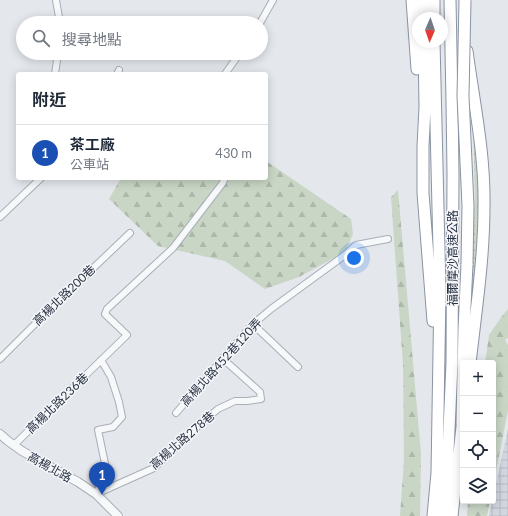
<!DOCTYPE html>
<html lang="zh-TW">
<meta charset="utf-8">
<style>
:root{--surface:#fff;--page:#f6f6f7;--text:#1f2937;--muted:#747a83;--line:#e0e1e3;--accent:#d1495b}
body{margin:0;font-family:Lato,"Noto Sans TC",sans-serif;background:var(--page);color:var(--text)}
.controls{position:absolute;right:12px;bottom:12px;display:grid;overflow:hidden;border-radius:4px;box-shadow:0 2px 10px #0003}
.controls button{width:36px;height:36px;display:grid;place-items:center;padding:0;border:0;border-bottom:1px solid var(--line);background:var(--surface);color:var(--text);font:20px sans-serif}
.compass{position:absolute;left:412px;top:12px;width:36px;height:36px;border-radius:50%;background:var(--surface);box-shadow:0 2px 10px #0003;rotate:182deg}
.you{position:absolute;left:354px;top:258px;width:14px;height:14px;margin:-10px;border:3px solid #fff;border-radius:50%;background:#1a73e8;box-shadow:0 0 0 6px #1a73e833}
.badge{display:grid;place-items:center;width:26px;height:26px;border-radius:50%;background:var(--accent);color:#fff;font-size:13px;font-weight:700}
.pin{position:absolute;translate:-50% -33px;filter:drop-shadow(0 1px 2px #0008)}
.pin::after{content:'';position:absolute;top:21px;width:14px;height:12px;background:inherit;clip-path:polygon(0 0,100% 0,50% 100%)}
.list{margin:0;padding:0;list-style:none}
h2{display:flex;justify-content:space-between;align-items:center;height:52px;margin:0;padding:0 16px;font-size:17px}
h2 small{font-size:13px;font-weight:400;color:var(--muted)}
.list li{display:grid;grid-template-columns:26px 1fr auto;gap:12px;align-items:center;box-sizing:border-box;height:56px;padding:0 16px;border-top:1px solid var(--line)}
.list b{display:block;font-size:15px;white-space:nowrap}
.list p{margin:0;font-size:13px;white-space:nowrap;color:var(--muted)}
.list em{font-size:13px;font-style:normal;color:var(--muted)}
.icon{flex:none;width:22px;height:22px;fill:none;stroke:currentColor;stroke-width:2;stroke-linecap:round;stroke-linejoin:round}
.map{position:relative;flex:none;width:508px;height:516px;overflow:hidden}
.search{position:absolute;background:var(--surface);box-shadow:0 2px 10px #0003;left:16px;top:16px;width:252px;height:44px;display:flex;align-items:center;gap:10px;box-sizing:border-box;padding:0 14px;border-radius:22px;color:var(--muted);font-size:15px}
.panel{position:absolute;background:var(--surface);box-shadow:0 2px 10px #0003;left:16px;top:72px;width:252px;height:108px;border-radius:4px}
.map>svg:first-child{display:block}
</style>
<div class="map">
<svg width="508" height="516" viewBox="0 0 508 516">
<defs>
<pattern id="industrial-grid" width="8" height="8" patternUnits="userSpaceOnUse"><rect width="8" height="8" fill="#d2d6de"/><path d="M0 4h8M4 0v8" fill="none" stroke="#b4b8c0"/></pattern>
<pattern id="grass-dots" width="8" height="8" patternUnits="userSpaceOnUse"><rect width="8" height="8" fill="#c9d6c5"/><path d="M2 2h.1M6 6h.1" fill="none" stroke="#adb8ab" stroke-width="1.8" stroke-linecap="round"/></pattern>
<pattern id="forest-firs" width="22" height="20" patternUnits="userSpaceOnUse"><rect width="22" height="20" fill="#c9d6c5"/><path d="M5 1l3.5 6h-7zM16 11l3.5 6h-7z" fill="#adb8ab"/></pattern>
</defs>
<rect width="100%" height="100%" fill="#e4e7ec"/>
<path fill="url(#industrial-grid)" d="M 508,429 L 508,516 L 489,516 L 492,501 L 493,501 L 493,497 Z"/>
<path fill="url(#grass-dots)" d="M 473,119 L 481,205 L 469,341 L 475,199 Z"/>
<path fill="url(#forest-firs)" d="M 266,161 L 351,219 L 353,234 L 345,252 L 299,277 L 265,289 L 225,261 L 158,246 L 109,199 L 121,178 L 266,178 Z
M 398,190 L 421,454 L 420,516 L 400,516 L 404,460 L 403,365 L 391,197 Z
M 508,309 L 508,338 L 505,340 L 508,345 L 508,411 L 493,486 L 493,363 L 485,363 L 489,335 L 502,316 Z
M 468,501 L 490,501 L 487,516 L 467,516 Z"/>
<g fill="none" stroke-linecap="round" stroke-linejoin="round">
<defs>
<path id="minor" d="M 56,0 L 60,23
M 260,23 L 273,0
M 55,74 L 58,53
M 117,74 L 119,70
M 225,74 L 240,53
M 0,217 L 41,178
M 252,325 L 258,329 L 298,367
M 0,359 L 46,313 L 130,233
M 176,413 L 252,325 L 271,309 L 345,255 L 356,245 L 388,239
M 14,445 L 127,335 L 105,314 L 107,309 L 173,248 L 222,184 L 225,178
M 96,494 L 154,468 L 199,425 L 218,409 L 235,401 L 247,401 L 261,399 L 260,392 L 222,358
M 96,494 L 107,473 L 98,430 L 113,427 L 122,417 L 119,402 L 111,377 L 101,360"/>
<path id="tertiary" d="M 0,434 L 8,441 L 22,451 L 78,482 L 96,494 L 118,516"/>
<path id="motorway" d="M 412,0 L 417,69
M 423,0 L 423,18
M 434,0 L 434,18
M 424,42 L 425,107 L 423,146 L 423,193 L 433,321
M 467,51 C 474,103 485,154 484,206 C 484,258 476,311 470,363
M 462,424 L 464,329 L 467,264
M 433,516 L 437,473 L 440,291 L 434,42
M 444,516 L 448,453 L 452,363 L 453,174 L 452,102 L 450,0
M 452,516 L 463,418"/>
</defs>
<use href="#minor" stroke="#a9aeb7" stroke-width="8"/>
<use href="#tertiary" stroke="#a9aeb7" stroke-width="10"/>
<use href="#motorway" stroke="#8b94a3" stroke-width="13"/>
<use href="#minor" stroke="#f7f8fa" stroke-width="6"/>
<use href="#tertiary" stroke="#f7f8fa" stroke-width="8"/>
<use href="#motorway" stroke="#fff" stroke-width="11"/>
<defs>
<path id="motorway-bridge" d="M 465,0 L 463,96 L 468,206 L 467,264"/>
</defs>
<use href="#motorway-bridge" stroke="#8b94a3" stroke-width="13" stroke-linecap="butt"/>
<use href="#motorway-bridge" stroke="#fff" stroke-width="11"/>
</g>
<g text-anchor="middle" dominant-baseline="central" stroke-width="3" stroke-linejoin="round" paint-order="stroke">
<g font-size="12" fill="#2b3445" stroke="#f4f6f9">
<text transform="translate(452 258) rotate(-90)">福爾摩沙高速公路</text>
<text transform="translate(64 295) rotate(-44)">高楊北路200巷</text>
<text transform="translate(221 362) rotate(-48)">高楊北路452巷120弄</text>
<text transform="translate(57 403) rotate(-44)">高楊北路236巷</text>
<text transform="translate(182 440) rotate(-41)">高楊北路278巷</text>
<text transform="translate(50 467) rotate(29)">高楊北路</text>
</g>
</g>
</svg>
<div class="controls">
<button>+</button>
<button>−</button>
<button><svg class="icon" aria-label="locate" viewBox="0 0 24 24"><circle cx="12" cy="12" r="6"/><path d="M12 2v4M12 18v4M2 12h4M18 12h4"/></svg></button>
<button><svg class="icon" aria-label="layers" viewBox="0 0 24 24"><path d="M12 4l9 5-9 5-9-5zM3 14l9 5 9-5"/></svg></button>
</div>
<svg class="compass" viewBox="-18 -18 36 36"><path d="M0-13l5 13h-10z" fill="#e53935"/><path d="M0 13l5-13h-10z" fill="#747a83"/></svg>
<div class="you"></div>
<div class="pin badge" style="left:102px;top:495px;background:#1a4fb4">1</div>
<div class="search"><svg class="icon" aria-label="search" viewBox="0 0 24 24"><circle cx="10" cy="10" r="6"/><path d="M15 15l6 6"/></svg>搜尋地點</div>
<section class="panel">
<h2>附近<small></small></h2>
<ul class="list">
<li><span class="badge" style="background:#1a4fb4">1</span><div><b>茶工廠</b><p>公車站</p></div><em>430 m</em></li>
</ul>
</section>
</div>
